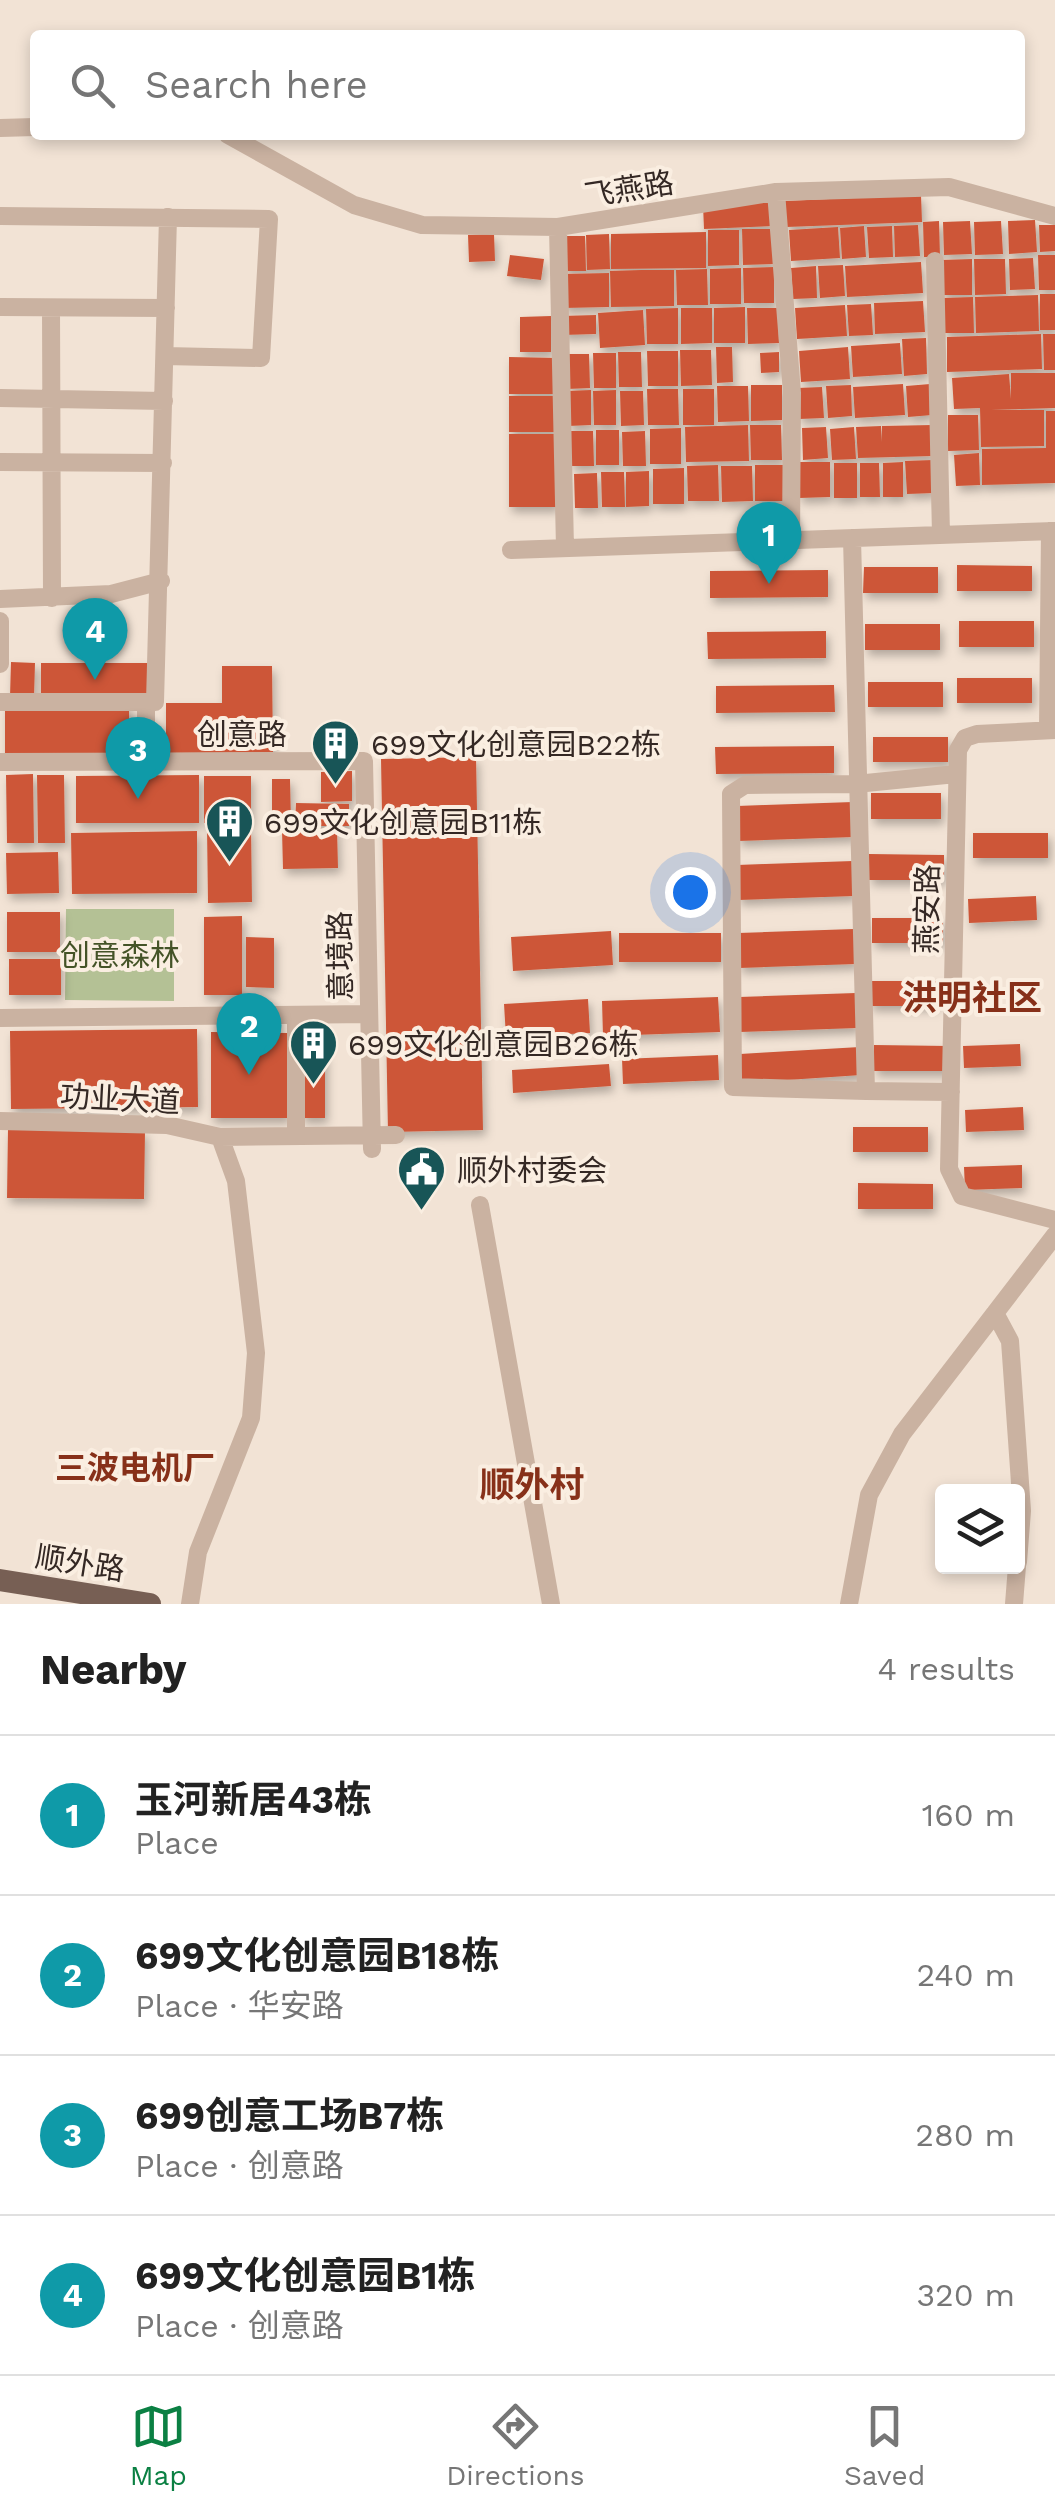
<!DOCTYPE html>
<meta charset="utf-8">
<style>
:root{--surface:#fff;--page:#f2f2f2;--text:#222;--muted:#767676;--line:#e0e0e0;--accent:#0b8043}
body{margin:0;font-family:"Work Sans","Noto Sans SC",sans-serif;background:var(--page);color:var(--text)}
.controls{position:absolute;right:30px;bottom:30px;display:grid;overflow:hidden;border-radius:10px;box-shadow:0 5px 15px #0003}
.controls button{width:90px;height:90px;display:grid;place-items:center;padding:0;border:0;border-bottom:2px solid var(--line);background:var(--surface);color:var(--text);font:50px sans-serif}
.you{position:absolute;left:690px;top:892px;width:35px;height:35px;margin:-25px;border:8px solid #fff;border-radius:50%;background:#1a73e8;box-shadow:0 0 0 15px #1a73e833}
.badge{display:grid;place-items:center;width:65px;height:65px;border-radius:50%;background:var(--accent);color:#fff;font-size:32px;font-weight:700}
.pin{position:absolute;translate:-50% -82px;filter:drop-shadow(0 2px 5px #0008)}
.pin::after{content:'';position:absolute;top:52px;width:35px;height:30px;background:inherit;clip-path:polygon(0 0,100% 0,50% 100%)}
.list{margin:0;padding:0;list-style:none}
h2{display:flex;justify-content:space-between;align-items:center;height:130px;margin:0;padding:0 40px;font-size:42px}
h2 small{font-size:32px;font-weight:400;color:var(--muted)}
.list li{display:grid;grid-template-columns:65px 1fr auto;gap:30px;align-items:center;box-sizing:border-box;height:160px;padding:0 40px;border-top:2px solid var(--line)}
.list b{display:block;font-size:38px;white-space:nowrap}
.list p{margin:0;font-size:32px;white-space:nowrap;color:var(--muted)}
.list em{font-size:32px;font-style:normal;color:var(--muted)}
.icon{flex:none;width:55px;height:55px;fill:none;stroke:currentColor;stroke-width:2;stroke-linecap:round;stroke-linejoin:round}
.map{position:relative;flex:none;width:1055px;height:1604px;overflow:hidden}
.search{position:absolute;background:var(--surface);box-shadow:0 5px 15px #0003;left:30px;right:30px;top:30px;height:110px;display:flex;align-items:center;gap:25px;box-sizing:border-box;padding:0 35px;border-radius:10px;color:var(--muted);font-size:38px}
.sheet{height:770px;background:var(--surface)}
nav{display:flex;justify-content:space-around;align-items:center;box-sizing:border-box;height:140px;border-top:2px solid var(--line);background:var(--surface);font-size:28px;color:var(--muted)}
nav a{display:grid;justify-items:center;gap:5px}
nav .on{color:var(--accent)}
.map>svg:first-child{display:block}
</style>
<div class="map">
<svg width="1055" height="1604" viewBox="0 0 1055 1604">
<defs>
<filter id="shadow"><feDropShadow dx="3" dy="5.5" stdDeviation="5" flood-color="#0004"/></filter>
</defs>
<rect width="100%" height="100%" fill="#f2e3d5"/>
<path fill="#b4c195" d="M 66,909 L 174,909 L 174,1001 L 65,1000 Z"/>
<path fill="#cd5738" filter="url(#shadow)" d="M 921,195 L 922,222 L 786,227 L 784,201 Z
M 773,202 L 774,226 L 704,229 L 703,205 Z
M 1035,220 L 1037,252 L 1009,254 L 1008,221 Z
M 939,221 L 940,257 L 924,257 L 923,222 Z
M 970,221 L 972,254 L 944,255 L 943,222 Z
M 1001,221 L 1003,254 L 975,255 L 974,222 Z
M 918,225 L 920,256 L 895,257 L 894,226 Z
M 1039,225 L 1055,225 L 1055,251 L 1040,252 Z
M 864,226 L 866,257 L 842,259 L 840,228 Z
M 892,226 L 893,257 L 869,258 L 867,227 Z
M 838,227 L 840,258 L 791,261 L 789,230 Z
M 742,229 L 773,229 L 774,264 L 743,265 Z
M 708,230 L 739,230 L 739,265 L 708,266 Z
M 706,232 L 706,268 L 611,269 L 611,234 Z
M 494,234 L 495,261 L 469,262 L 468,235 Z
M 609,234 L 610,269 L 587,270 L 586,235 Z
M 562,236 L 585,236 L 586,271 L 563,271 Z
M 510,255 L 544,259 L 541,280 L 507,276 Z
M 1038,255 L 1055,255 L 1055,290 L 1039,290 Z
M 1033,258 L 1035,289 L 1010,290 L 1009,259 Z
M 972,259 L 972,295 L 941,295 L 941,260 Z
M 974,259 L 1005,259 L 1006,294 L 975,295 Z
M 921,262 L 923,293 L 847,297 L 845,266 Z
M 843,265 L 845,296 L 820,298 L 818,266 Z
M 816,266 L 817,298 L 793,299 L 791,268 Z
M 774,267 L 774,303 L 744,303 L 743,268 Z
M 741,268 L 741,304 L 710,304 L 710,269 Z
M 707,269 L 708,305 L 677,305 L 676,270 Z
M 641,270 L 674,270 L 674,306 L 611,307 L 610,271 Z
M 609,273 L 609,307 L 563,308 L 562,274 Z
M 1040,294 L 1055,294 L 1055,330 L 1040,330 Z
M 1038,295 L 1039,331 L 976,333 L 975,297 Z
M 973,297 L 974,333 L 943,333 L 943,298 Z
M 923,301 L 925,332 L 875,334 L 874,303 Z
M 871,304 L 873,335 L 849,336 L 847,305 Z
M 845,305 L 847,336 L 797,339 L 795,308 Z
M 745,307 L 745,343 L 714,343 L 714,308 Z
M 678,308 L 678,344 L 647,344 L 646,309 Z
M 681,308 L 712,308 L 712,343 L 681,344 Z
M 747,308 L 778,308 L 779,343 L 748,344 Z
M 643,310 L 645,345 L 600,348 L 598,313 Z
M 596,315 L 596,334 L 562,335 L 561,316 Z
M 551,316 L 551,352 L 520,352 L 520,317 Z
M 1041,334 L 1042,369 L 947,372 L 947,337 Z
M 1043,334 L 1055,334 L 1055,370 L 1044,370 Z
M 926,338 L 927,374 L 904,376 L 902,339 Z
M 900,343 L 902,374 L 853,377 L 851,346 Z
M 716,347 L 732,347 L 733,382 L 717,383 Z
M 848,347 L 850,379 L 801,382 L 799,351 Z
M 680,350 L 711,350 L 712,385 L 681,386 Z
M 647,351 L 678,351 L 678,386 L 648,386 Z
M 618,352 L 641,352 L 642,387 L 619,387 Z
M 779,352 L 779,372 L 761,373 L 760,353 Z
M 593,353 L 616,353 L 616,388 L 594,388 Z
M 566,354 L 589,354 L 590,388 L 567,389 Z
M 509,357 L 557,358 L 556,394 L 509,394 Z
M 1011,373 L 1055,373 L 1055,408 L 991,410 L 1044,410 L 1044,446 L 981,447 L 980,408 L 954,409 L 952,378 L 1009,374 L 1011,399 Z
M 903,384 L 905,415 L 855,418 L 853,387 Z
M 930,384 L 932,415 L 908,417 L 906,386 Z
M 751,385 L 782,385 L 782,420 L 751,421 Z
M 851,385 L 852,416 L 828,418 L 826,386 Z
M 717,386 L 748,386 L 749,421 L 718,422 Z
M 822,387 L 824,418 L 799,419 L 797,388 Z
M 647,389 L 678,389 L 679,425 L 648,425 Z
M 683,389 L 714,389 L 714,425 L 683,425 Z
M 591,390 L 591,425 L 568,426 L 568,391 Z
M 616,390 L 616,425 L 594,425 L 593,391 Z
M 620,391 L 643,391 L 644,425 L 621,426 Z
M 509,396 L 557,396 L 557,432 L 509,432 Z
M 1046,411 L 1055,411 L 1055,483 L 982,485 L 982,449 L 1046,448 Z
M 948,415 L 978,415 L 979,450 L 948,451 Z
M 748,425 L 749,461 L 686,462 L 685,427 Z
M 750,425 L 781,425 L 782,460 L 751,460 Z
M 932,425 L 933,456 L 858,458 L 856,427 L 881,426 L 882,442 L 882,426 Z
M 826,427 L 828,458 L 803,460 L 802,428 Z
M 854,427 L 856,459 L 832,460 L 830,429 Z
M 681,428 L 681,464 L 650,464 L 650,429 Z
M 596,430 L 619,430 L 619,465 L 596,465 Z
M 570,431 L 593,431 L 594,466 L 571,466 Z
M 645,431 L 646,466 L 623,466 L 622,432 Z
M 509,434 L 556,434 L 556,507 L 509,507 Z
M 979,453 L 980,485 L 956,486 L 954,455 Z
M 933,460 L 934,493 L 907,494 L 905,461 Z
M 798,462 L 830,462 L 830,497 L 799,498 Z
M 903,462 L 903,497 L 883,497 L 883,463 Z
M 834,463 L 857,463 L 857,498 L 834,498 Z
M 860,463 L 879,463 L 880,497 L 860,497 Z
M 718,465 L 719,501 L 688,501 L 687,466 Z
M 755,465 L 785,465 L 786,501 L 755,501 Z
M 721,466 L 752,466 L 753,501 L 722,502 Z
M 684,468 L 684,504 L 653,504 L 653,469 Z
M 649,471 L 649,506 L 626,507 L 626,472 Z
M 601,472 L 624,472 L 625,507 L 602,507 Z
M 597,473 L 598,508 L 575,508 L 574,474 Z
M 957,565 L 1032,566 L 1032,591 L 957,591 Z
M 864,567 L 938,567 L 938,593 L 863,593 Z
M 828,570 L 828,597 L 710,598 L 710,571 Z
M 959,621 L 1034,621 L 1034,647 L 959,647 Z
M 865,624 L 940,624 L 940,650 L 865,650 Z
M 826,631 L 826,658 L 708,659 L 707,632 Z
M 11,662 L 35,663 L 34,697 L 10,697 Z
M 41,663 L 150,663 L 150,697 L 41,697 Z
M 222,666 L 272,666 L 273,752 L 166,753 L 166,703 L 222,703 Z
M 957,678 L 1032,678 L 1032,703 L 957,703 Z
M 868,682 L 943,682 L 943,707 L 868,707 Z
M 834,685 L 835,712 L 716,713 L 716,686 Z
M 129,703 L 129,754 L 5,755 L 5,704 Z
M 873,737 L 948,737 L 948,762 L 873,762 Z
M 834,746 L 834,773 L 716,774 L 715,747 Z
M 476,757 L 483,1130 L 388,1132 L 381,759 Z
M 352,771 L 352,801 L 321,802 L 321,772 Z
M 33,774 L 34,843 L 7,843 L 6,775 Z
M 37,775 L 64,775 L 65,843 L 38,843 Z
M 199,775 L 199,823 L 76,823 L 76,776 Z
M 204,776 L 251,776 L 251,823 L 204,823 Z
M 272,779 L 290,779 L 291,823 L 272,823 Z
M 871,793 L 941,793 L 941,819 L 871,819 Z
M 853,802 L 854,837 L 738,841 L 737,806 Z
M 296,803 L 349,804 L 349,826 L 295,826 Z
M 207,828 L 251,828 L 252,902 L 208,903 Z
M 337,829 L 338,868 L 283,869 L 282,830 Z
M 197,831 L 197,893 L 72,894 L 71,833 Z
M 973,833 L 1048,833 L 1048,858 L 973,858 Z
M 58,852 L 59,893 L 7,894 L 6,853 Z
M 869,854 L 944,855 L 944,880 L 869,880 Z
M 853,861 L 854,896 L 738,900 L 737,865 Z
M 1036,896 L 1037,920 L 969,923 L 968,899 Z
M 7,912 L 60,912 L 60,952 L 7,952 Z
M 242,916 L 242,995 L 204,995 L 204,917 Z
M 872,918 L 943,918 L 943,943 L 872,943 Z
M 854,929 L 856,964 L 739,968 L 738,933 Z
M 611,931 L 613,965 L 513,971 L 511,937 Z
M 619,933 L 721,933 L 721,962 L 619,962 Z
M 246,937 L 274,938 L 274,988 L 246,987 Z
M 9,959 L 61,959 L 61,995 L 9,995 Z
M 870,981 L 941,981 L 941,1000 L 935,1000 L 935,1006 L 870,1006 Z
M 856,993 L 857,1028 L 740,1032 L 739,997 Z
M 718,997 L 720,1032 L 603,1036 L 602,1001 Z
M 588,999 L 590,1033 L 506,1037 L 504,1004 Z
M 197,1029 L 198,1107 L 11,1109 L 10,1031 Z
M 211,1032 L 287,1033 L 287,1118 L 211,1118 Z
M 1020,1044 L 1021,1066 L 964,1068 L 963,1046 Z
M 874,1045 L 949,1046 L 949,1071 L 874,1071 Z
M 860,1047 L 861,1075 L 742,1083 L 740,1054 Z
M 301,1054 L 325,1054 L 325,1118 L 301,1118 Z
M 718,1055 L 719,1080 L 623,1084 L 622,1059 Z
M 609,1064 L 611,1086 L 513,1093 L 512,1070 Z
M 1023,1107 L 1024,1130 L 966,1132 L 965,1110 Z
M 853,1127 L 928,1127 L 928,1152 L 853,1152 Z
M 8,1129 L 145,1131 L 144,1199 L 7,1198 Z
M 1022,1165 L 1022,1188 L 965,1190 L 964,1167 Z
M 858,1183 L 933,1184 L 933,1209 L 858,1209 Z"/>
<g fill="none" stroke-linecap="round" stroke-linejoin="round">
<path stroke="#cab2a1" stroke-width="18" d="M 0,128 L 35,127
M 228,135 L 354,205 L 422,225 L 558,227 L 776,192 L 949,187 L 1055,216
M 776,192 L 792,393 L 791,540
M 0,216 L 269,219 L 261,358 L 165,356
M 558,227 L 565,548
M 935,261 L 941,535
M 0,307 L 166,308
M 51,308 L 52,598
M 0,398 L 164,401
M 0,462 L 163,463
M 852,538 L 866,1091 L 951,1092
M 511,550 L 1055,531
M 0,599 L 111,594 L 161,581
M 0,621 L 0,664
M 0,702 L 155,702 L 168,217
M 1048,729 L 1050,531
M 1055,730 L 977,734 L 965,738 L 958,750 L 949,1169 L 962,1196 L 1055,1220
M 0,762 L 364,761 L 372,1149
M 146,762 L 146,702
M 0,1018 L 369,1014
M 866,1091 L 733,1087 L 731,794 L 745,785 L 856,784 L 956,774
M 0,1121 L 167,1125 L 220,1137 L 396,1135
M 296,1135 L 296,1015
M 480,1205 L 551,1604
M 995,1313 L 1010,1341 L 1022,1511 L 1018,1562
M 190,1604 L 198,1552 L 251,1418 L 256,1353 L 236,1181 L 220,1137
M 849,1604 L 869,1495 L 902,1434 L 1055,1235
M 1014,1604 L 1017,1566"/>
<path stroke="#775f54" stroke-width="22" d="M 0,1580 L 150,1604"/>
</g>
<defs>
<symbol id="building-pin" viewBox="-11 -11 22 30"><path d="M0 17L-7.5 6A9.5 9.5 0 1 1 7.5 6Z" fill="#185557" stroke="#faeee1"/><path d="M-4-6H4V6H1V3H-1V6H-4ZM-2.5-4.3h1.7v1.8h-1.7ZM.8-4.3h1.7v1.8H.8ZM-2.5-1h1.7V.8h-1.7ZM.8-1h1.7V.8H.8Z" fill="#fff"/></symbol>
<symbol id="civic-pin" viewBox="-11 -11 22 30"><path d="M0 17L-7.5 6A9.5 9.5 0 1 1 7.5 6Z" fill="#185557" stroke="#faeee1"/><path d="M-.6-6.5H3V-4.5H.6V-3L4-1V1h2V6H-6V1h2V-1L-.6-3ZM-1.2 2.5V6h2.4V2.5Z" fill="#fff"/></symbol>
</defs>
<g fill-rule="evenodd">
<use href="#building-pin" x="308" y="716" width="55" height="75"/>
<use href="#building-pin" x="202" y="794" width="55" height="75"/>
<use href="#building-pin" x="286" y="1016" width="55" height="75"/>
<use href="#civic-pin" x="394" y="1142" width="55" height="75"/>
</g>
<g text-anchor="middle" dominant-baseline="central" stroke-width="8" stroke-linejoin="round" paint-order="stroke">
<g font-size="30" fill="#342824" stroke="#faeee1">
<text transform="translate(629 189) rotate(-9)">飞燕路</text>
<text x="242" y="734">创意路</text>
<text transform="translate(927 909) rotate(-89)">燕安路</text>
<text transform="translate(340 956) rotate(-91)">意境路</text>
<text transform="translate(120 1099) rotate(3)">功业大道</text>
<text transform="translate(80 1563) rotate(9)">顺外路</text>
</g>
<g font-size="30" fill="#342824" stroke="#faeee1" text-anchor="start">
<text x="371" y="744">699文化创意园B22栋</text>
<text x="264" y="822">699文化创意园B11栋</text>
<text x="348" y="1044">699文化创意园B26栋</text>
<text x="457" y="1170">顺外村委会</text>
</g>
<g font-size="30" fill="#445327" stroke="#faeee1">
<text x="120" y="955">创意森林</text>
</g>
<g font-size="32" font-weight="bold" fill="#873019" stroke="#faeee1">
<text x="135" y="1468">三波电机厂</text>
</g>
<g font-size="35" font-weight="bold" fill="#873019" stroke="#faeee1">
<text x="972" y="998">洪明社区</text>
<text x="532" y="1485">顺外村</text>
</g>
</g>
</svg>
<div class="controls">
<button><svg class="icon" aria-label="layers" viewBox="0 0 24 24"><path d="M12 4l9 5-9 5-9-5zM3 14l9 5 9-5"/></svg></button>
</div>
<div class="you"></div>
<div class="pin badge" style="left:769px;top:584px;background:#0f9aa8">1</div>
<div class="pin badge" style="left:249px;top:1075px;background:#0f9aa8">2</div>
<div class="pin badge" style="left:138px;top:799px;background:#0f9aa8">3</div>
<div class="pin badge" style="left:95px;top:680px;background:#0f9aa8">4</div>
<div class="search"><svg class="icon" aria-label="search" viewBox="0 0 24 24"><circle cx="10" cy="10" r="6"/><path d="M15 15l6 6"/></svg>Search here</div>
</div>
<section class="sheet">
<h2>Nearby<small>4 results</small></h2>
<ul class="list">
<li><span class="badge" style="background:#0f9aa8">1</span><div><b>玉河新居43栋</b><p>Place</p></div><em>160 m</em></li>
<li><span class="badge" style="background:#0f9aa8">2</span><div><b>699文化创意园B18栋</b><p>Place · 华安路</p></div><em>240 m</em></li>
<li><span class="badge" style="background:#0f9aa8">3</span><div><b>699创意工场B7栋</b><p>Place · 创意路</p></div><em>280 m</em></li>
<li><span class="badge" style="background:#0f9aa8">4</span><div><b>699文化创意园B1栋</b><p>Place · 创意路</p></div><em>320 m</em></li>
</ul>
</section>
<nav>
<a class="on"><svg class="icon" aria-label="map" viewBox="0 0 24 24"><path d="M3 6l6-2 6 2 6-2v14l-6 2-6-2-6 2zM9 4v14M15 6v14"/></svg>Map</a>
<a><svg class="icon" aria-label="directions" viewBox="0 0 24 24"><path d="M12 3l9 9-9 9-9-9zM9 14v-3h6M13 9l2 2-2 2"/></svg>Directions</a>
<a><svg class="icon" aria-label="saved" viewBox="0 0 24 24"><path d="M7 4h10v16l-5-4-5 4z"/></svg>Saved</a>
</nav>
